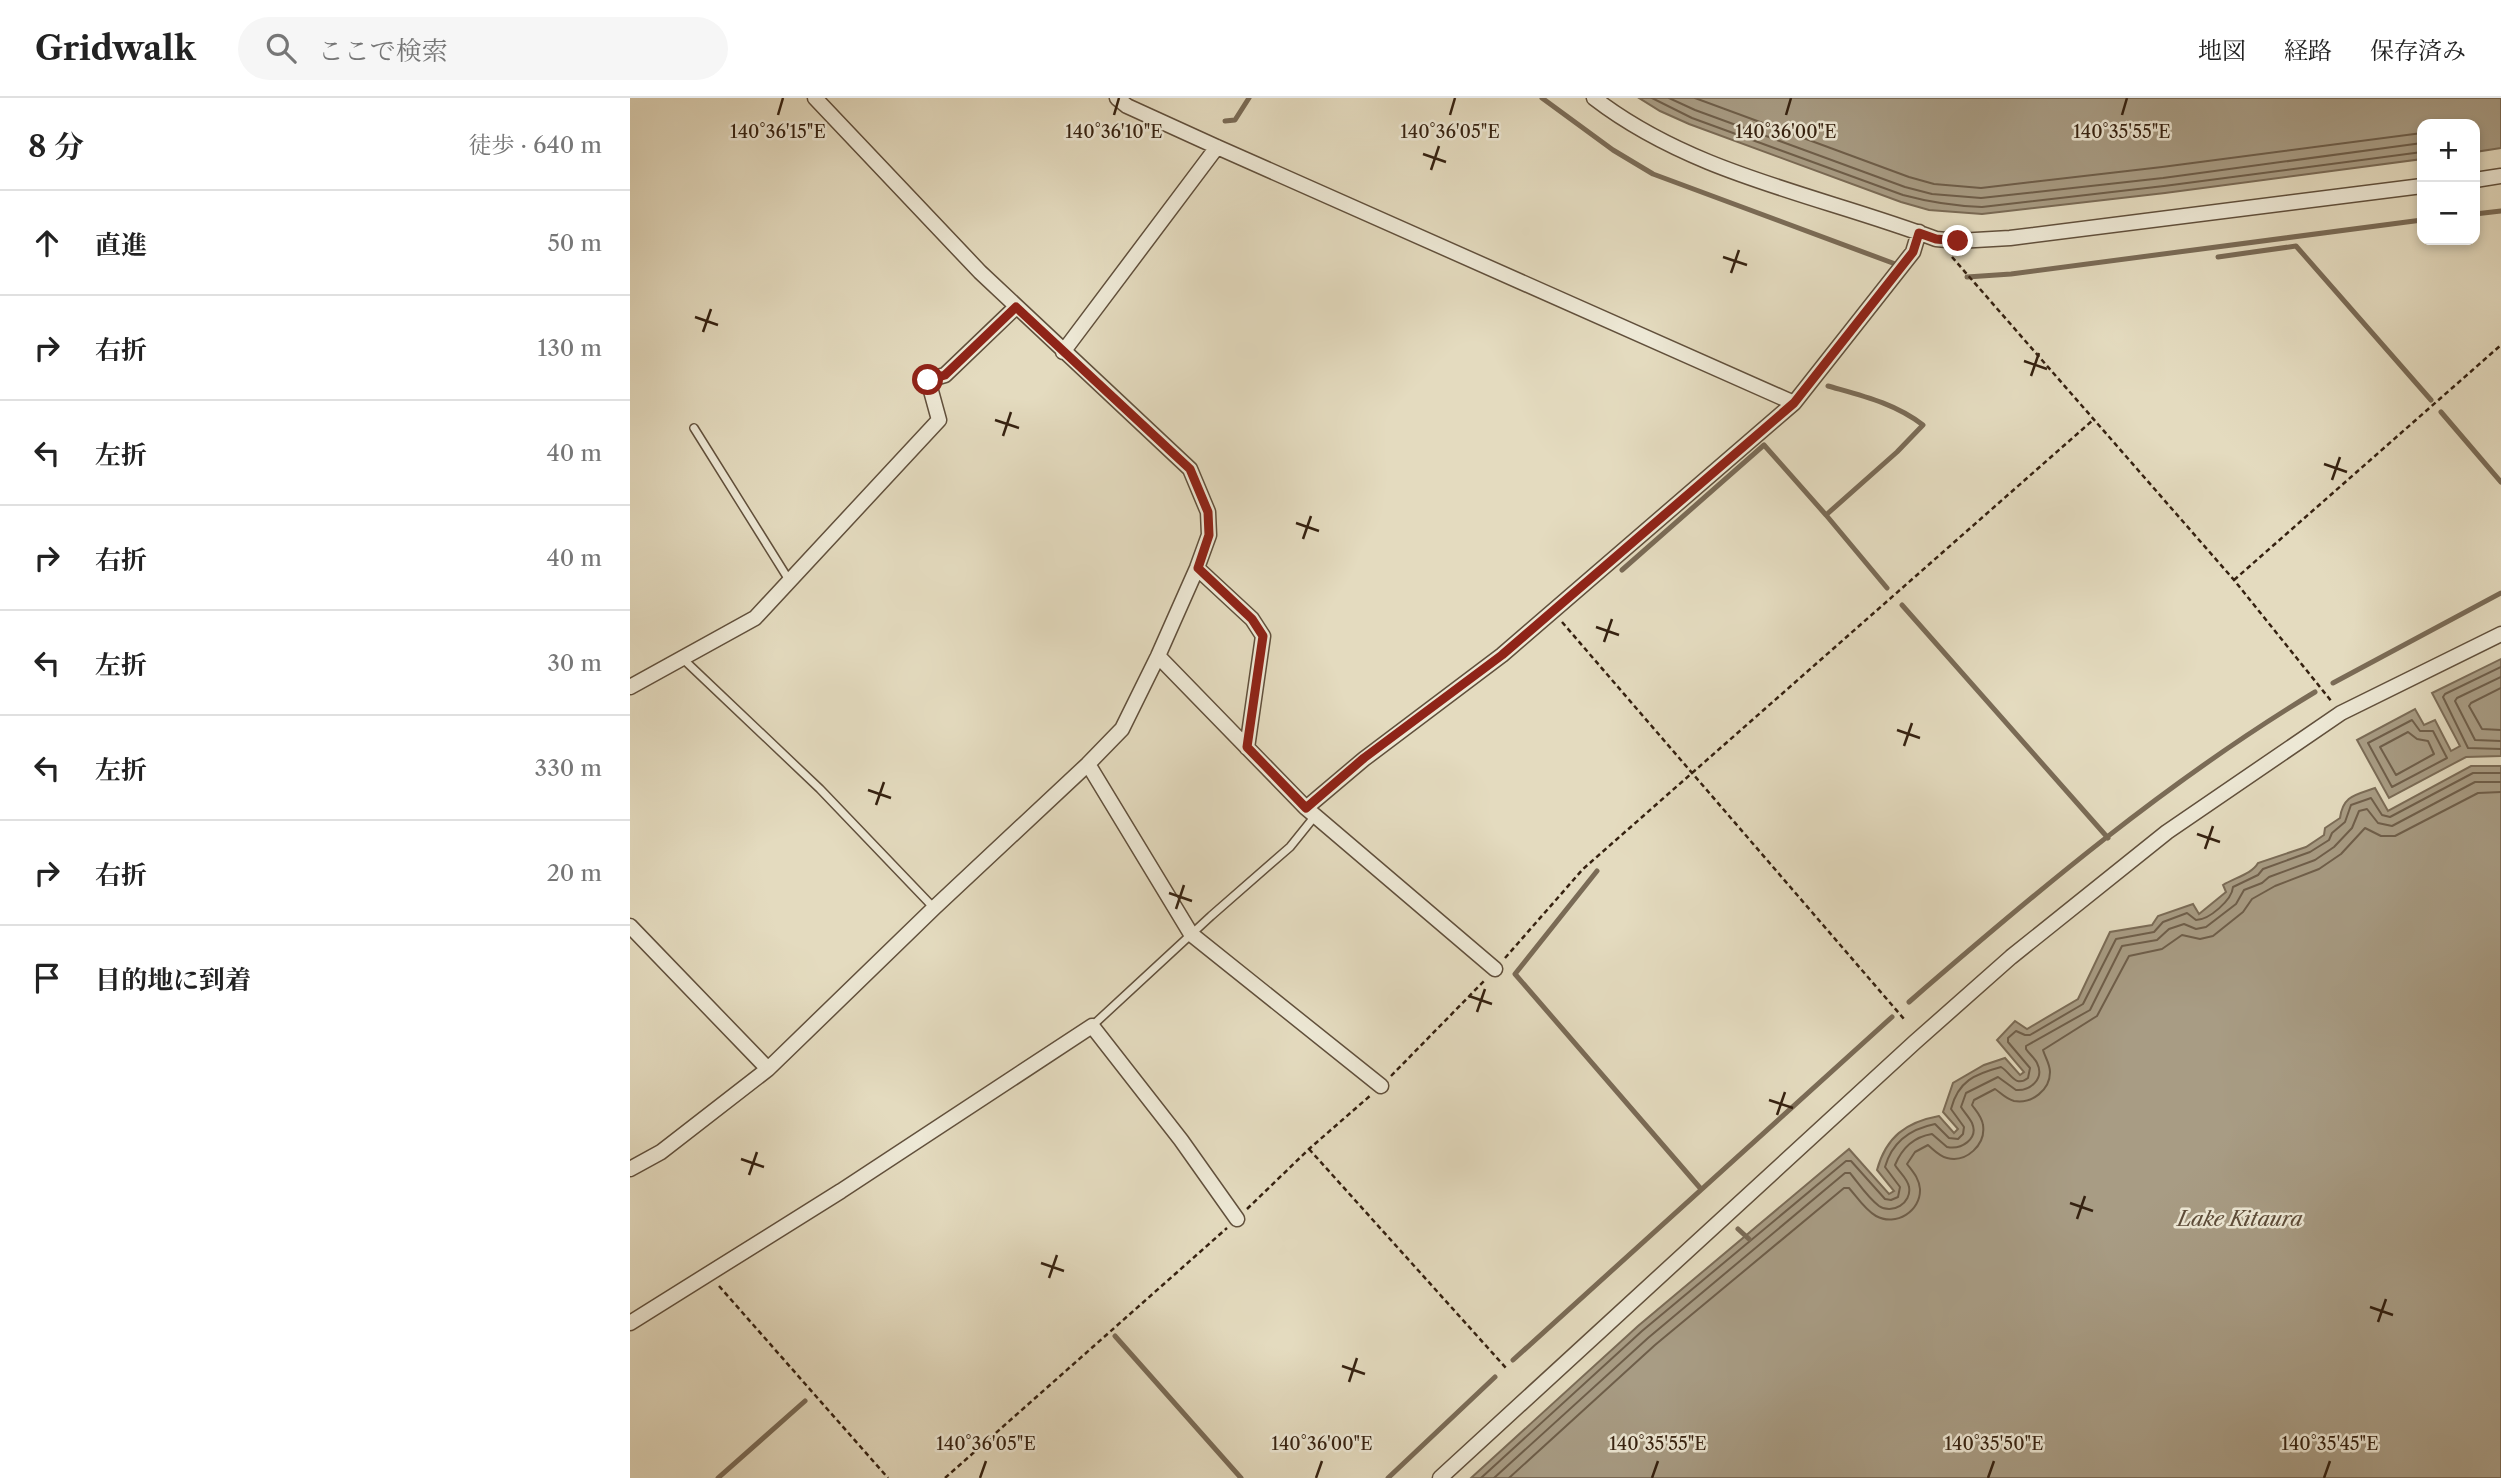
<!DOCTYPE html>
<html lang="ja">
<meta charset="utf-8">
<style>
:root{--surface:#fff;--page:#f6f6f6;--text:#222;--muted:#767676;--line:#e0e0e0}
body{margin:0;font-family:"Libre Caslon Text","Noto Serif JP",serif;background:var(--page);color:var(--text)}
.controls{position:absolute;right:21px;top:21px;display:grid;overflow:hidden;border-radius:14px;box-shadow:0 4px 10px #0003}
.controls button{width:63px;height:63px;display:grid;place-items:center;padding:0;border:0;border-bottom:2px solid var(--line);background:var(--surface);color:var(--text);font:35px sans-serif}
.stop{position:absolute;width:21px;height:21px;margin:-16px;border:5px solid #8f2418;border-radius:50%;background:#fff}
.stop.end{background:#8f2418;border-color:#fff;box-shadow:0 2px 7px #0008}
.list{margin:0;padding:0;list-style:none}
h2{display:flex;justify-content:space-between;align-items:center;height:91px;margin:0;padding:0 28px;font-size:30px}
h2 small{font-size:23px;font-weight:400;color:var(--muted)}
.list li{display:grid;grid-template-columns:46px 1fr auto;gap:21px;align-items:center;box-sizing:border-box;height:105px;padding:0 28px;border-top:2px solid var(--line)}
.list b{display:block;font-size:26px;white-space:nowrap}
.list em{font-size:23px;font-style:normal;color:var(--muted)}
.icon{flex:none;width:38px;height:38px;fill:none;stroke:currentColor;stroke-width:2;stroke-linecap:round;stroke-linejoin:round}
.map{position:relative;flex:none;width:1871px;height:1380px;overflow:hidden}
header{display:flex;align-items:center;gap:42px;box-sizing:border-box;height:98px;padding:0 35px;background:var(--surface);border-bottom:2px solid var(--line)}
header strong{font-size:33px}
nav{display:flex;gap:38px;margin-inline-start:auto;font-size:24px}
.search{width:490px;height:63px;background:var(--page);display:flex;align-items:center;gap:18px;box-sizing:border-box;padding:0 24px;border-radius:38px;color:var(--muted);font-size:26px}
main{display:flex}
aside{flex:1;background:var(--surface)}
.map>svg:first-child{display:block}
</style>
<header>
<strong>Gridwalk</strong>
<div class="search"><svg class="icon" aria-label="search" viewBox="0 0 24 24"><circle cx="10" cy="10" r="6"/><path d="M15 15l6 6"/></svg>ここで検索</div>
<nav><a>地図</a><a>経路</a><a>保存済み</a></nav>
</header>
<main>
<aside>
<h2>8 分<small>徒歩 · 640 m</small></h2>
<ul class="list">
<li><svg class="icon" aria-label="ahead" viewBox="0 0 24 24"><path d="M12 20V5M6 11l6-6 6 6"/></svg><div><b>直進</b></div><em>50 m</em></li>
<li><svg class="icon" aria-label="right" viewBox="0 0 24 24"><path d="M7 20v-9h11M14 6l5 5-5 5"/></svg><div><b>右折</b></div><em>130 m</em></li>
<li><svg class="icon" aria-label="left" viewBox="0 0 24 24"><path d="M17 20v-9H6M10 6l-5 5 5 5"/></svg><div><b>左折</b></div><em>40 m</em></li>
<li><svg class="icon" aria-label="right" viewBox="0 0 24 24"><path d="M7 20v-9h11M14 6l5 5-5 5"/></svg><div><b>右折</b></div><em>40 m</em></li>
<li><svg class="icon" aria-label="left" viewBox="0 0 24 24"><path d="M17 20v-9H6M10 6l-5 5 5 5"/></svg><div><b>左折</b></div><em>30 m</em></li>
<li><svg class="icon" aria-label="left" viewBox="0 0 24 24"><path d="M17 20v-9H6M10 6l-5 5 5 5"/></svg><div><b>左折</b></div><em>330 m</em></li>
<li><svg class="icon" aria-label="right" viewBox="0 0 24 24"><path d="M7 20v-9h11M14 6l5 5-5 5"/></svg><div><b>右折</b></div><em>20 m</em></li>
<li><svg class="icon" aria-label="arrive" viewBox="0 0 24 24"><path d="M6 21V4h12l-3 4 3 4H6"/></svg><div><b>目的地に到着</b></div></li>
</ul>
</aside>
<div class="map">
<svg width="1871" height="1380" viewBox="0 0 1871 1380">
<rect width="100%" height="100%" fill="#e4dbbf"/>
<filter id="stains"><feTurbulence type="fractalNoise" baseFrequency=".00286" numOctaves="4"/><feColorMatrix values="0 0 0 0 .2 0 0 0 0 .09 0 0 0 0 .02 0 0 0 .5 -.17"/></filter>
<radialGradient id="worn" r=".72"><stop offset=".6" stop-color="#630" stop-opacity="0"/><stop offset="1" stop-color="#630" stop-opacity=".3"/></radialGradient>
<path fill="#a89c84" stroke="#7a6b56" stroke-width="2" d="M 1009,0 L 1871,0 L 1871,50 L 1845,54 L 1845,26 L 1792,26 L 1792,61 L 1535,95 L 1352,116 L 1299,112 L 1271,104 L 1059,26 L 1030,13 Z
M 1871,561 L 1871,658 L 1836,659 L 1759,700 L 1727,642 L 1785,611 L 1794,627 L 1805,622 L 1821,653 L 1830,648 L 1802,595 Z
M 1841,668 L 1871,668 L 1871,1380 L 841,1380 L 1008,1228 L 1219,1051 L 1259,1096 L 1264,1093 L 1247,1072 C 1256,1039 1276,1024 1309,1018 L 1324,1035 L 1328,1031 L 1313,1014 L 1323,985 L 1354,967 L 1375,960 L 1390,977 L 1394,974 L 1367,942 L 1385,923 L 1397,931 L 1448,901 L 1480,834 L 1522,827 L 1528,818 L 1563,806 L 1569,816 L 1596,794 L 1593,787 C 1604,780 1622,776 1628,765 L 1676,749 L 1694,737 L 1695,730 L 1710,720 C 1713,697 1726,697 1745,690 L 1758,713 Z"/>
<g fill="none" stroke-linecap="round" stroke-linejoin="round">
<path stroke="#6e5e4a" stroke-width="2" d="M 1022,0 L 1062,20 L 1273,97 C 1299,104 1324,108 1352,109 L 1534,88 L 1792,54
M 1039,0 L 1065,12 L 1275,89 L 1302,96 L 1351,100 L 1533,80 L 1792,45
M 1065,0 L 1279,79 L 1304,86 L 1351,90 L 1532,69 L 1792,35
M 1871,569 L 1815,596 L 1813,599 L 1838,650 L 1871,651
M 1871,579 L 1827,600 L 1825,603 L 1845,642 L 1871,643
M 1871,590 L 1841,605 L 1839,608 L 1852,631 L 1871,632
M 1782,622 L 1790,633 L 1803,633 L 1817,660 L 1762,689 L 1738,645 Z
M 1778,634 L 1787,641 L 1798,643 L 1804,656 L 1766,677 L 1750,649 Z
M 851,1380 L 1012,1233 L 1216,1063 L 1221,1063 L 1255,1101 L 1261,1102 L 1268,1099 L 1270,1089 L 1255,1069 C 1262,1044 1280,1031 1305,1026 L 1319,1040 L 1328,1041 L 1333,1036 L 1334,1029 L 1321,1011 C 1328,983 1345,976 1371,969 C 1381,975 1385,990 1398,980 L 1400,970 L 1378,944 L 1378,940 L 1386,933 L 1395,937 L 1400,937 L 1453,906 L 1486,841 L 1524,834 L 1533,824 L 1557,815 L 1566,822 C 1579,822 1602,802 1603,789 L 1628,777 L 1633,771 L 1680,754 L 1699,742 L 1702,735 L 1715,724 L 1721,707 L 1741,700 L 1752,717 L 1760,719 L 1843,675 L 1871,675
M 864,1380 L 1018,1240 L 1215,1075 L 1220,1075 C 1229,1086 1238,1100 1249,1108 C 1262,1117 1282,1105 1279,1089 C 1278,1081 1269,1074 1265,1067 C 1272,1050 1283,1039 1302,1036 L 1317,1049 C 1331,1052 1349,1041 1342,1025 C 1339,1019 1334,1014 1331,1009 L 1336,995 L 1368,979 L 1386,992 C 1400,993 1415,981 1407,965 C 1405,960 1399,956 1396,951 L 1396,948 L 1460,912 L 1492,848 L 1527,842 L 1539,831 L 1554,826 L 1566,831 L 1576,829 L 1606,806 L 1614,792 L 1632,785 L 1639,779 L 1685,762 L 1704,749 L 1722,730 L 1729,713 L 1737,711 L 1748,725 L 1762,728 L 1845,684 L 1871,684
M 879,1380 L 1025,1247 L 1214,1090 L 1219,1090 C 1227,1099 1235,1112 1246,1118 C 1266,1129 1291,1113 1290,1091 C 1289,1080 1283,1074 1277,1066 L 1285,1054 L 1298,1047 C 1304,1052 1309,1058 1317,1060 C 1336,1065 1356,1047 1353,1027 C 1352,1019 1347,1014 1342,1007 L 1344,1002 L 1365,991 C 1371,995 1376,1001 1384,1003 C 1402,1006 1420,992 1420,974 C 1420,966 1415,959 1413,952 L 1467,918 L 1499,858 L 1532,851 L 1552,837 L 1570,841 L 1583,838 L 1613,814 L 1622,801 L 1645,788 L 1689,771 L 1711,756 L 1735,730 L 1751,738 L 1765,738 L 1848,695 L 1871,694"/>
<path stroke="#7a6b56" stroke-width="5" d="M 912,0 L 983,52 L 1023,76 L 1268,167
M 595,23 L 605,22 L 619,0
M 1845,116 L 1871,113
M 1588,159 L 1666,148 L 1801,302
M 1337,179 L 1381,176 L 1792,122
M 1811,314 L 1871,384
M 1196,417 L 1267,354 L 1293,327 C 1264,305 1233,298 1198,288
M 992,472 L 1134,347 L 1196,417 L 1257,490
M 1272,507 L 1478,740
M 1703,585 L 1871,495
M 967,773 L 885,876 L 1071,1091
M 1279,904 C 1407,793 1539,682 1685,594
M 1108,1131 L 1119,1141
M 485,1238 L 611,1380
M 883,1262 L 1262,919
M 88,1380 L 175,1303
M 758,1380 L 865,1279"/>
<defs>
<path id="service" d="M 64,330 L 159,482
M 52,560 L 190,691 L 304,810
M 462,928 L 581,818 L 660,749 L 685,718"/>
<path id="minor" d="M 487,0 L 497,8 L 587,49 L 1164,305
M 964,0 C 1064,77 1190,97 1306,141 L 1328,143 L 1380,140 L 1792,88
M 1845,82 L 1871,78
M 433,254 L 587,49
M 567,470 L 622,521 L 633,538 L 617,650
M 528,558 L 676,710 L 865,871
M 0,589 L 125,520 L 309,322 L 298,282 L 315,277 L 386,209
M 458,666 L 561,836 L 751,988
M 676,710 L 734,661 L 872,557 L 1164,305 L 1283,154 L 1289,134
M 0,828 L 138,971
M 0,1071 L 31,1054 L 138,971 L 304,810 L 458,666 L 492,631 L 528,558 L 567,470 L 579,437 L 578,414 L 560,371 L 350,174 L 185,0
M 0,1225 L 211,1093 L 462,928 L 551,1042 L 607,1121
M 810,1380 L 1285,944 L 1381,859 L 1537,734 L 1711,615 L 1871,536"/>
</defs>
<use href="#service" stroke="#61503c" stroke-width="10"/>
<use href="#minor" stroke="#61503c" stroke-width="17"/>
<path stroke="#352110" stroke-width="2.5" stroke-dasharray="5 3.5" stroke-linecap="butt" d="M 1322,159 L 1604,482 L 1702,604
M 1604,482 L 1871,247
M 932,524 L 1274,921
M 875,860 L 953,771 L 1463,322
M 761,978 L 854,883
M 679,1051 L 876,1270
M 617,1111 L 679,1051 L 741,997
M 89,1188 L 258,1380
M 315,1380 L 597,1130"/>
<use href="#service" stroke="#ede8d5" stroke-width="7"/>
<use href="#minor" stroke="#ede8d5" stroke-width="14"/>
</g>
<g fill="none" stroke-linecap="round" stroke-linejoin="round">
<path stroke="#8f2418" stroke-width="9" d="M 298,282 L 315,277 L 386,209 L 560,371 L 578,414 L 579,437 L 568,470 L 622,521 L 633,538 L 617,649 L 676,710 L 734,660 L 872,557 L 1164,305 L 1283,154 L 1289,135 L 1306,141 L 1328,143"/>
</g>
<path fill="none" stroke="#352110" stroke-width="2.5" d="M 148,17 L 153,0M 484,17 L 489,0M 820,17 L 825,0M 1156,17 L 1161,0M 1492,17 L 1497,0M 793,56 L 816,64M 801,72 L 809,48M 1093,159 L 1117,167M 1101,175 L 1109,152M 65,219 L 88,227M 73,234 L 81,211M 1394,263 L 1417,271M 1401,278 L 1409,255M 365,322 L 389,330M 373,338 L 381,314M 1694,366 L 1717,374M 1702,382 L 1710,359M 666,425 L 689,433M 673,441 L 681,418M 966,529 L 989,537M 974,544 L 982,521M 1267,632 L 1290,640M 1274,648 L 1282,625M 238,692 L 261,700M 246,707 L 254,684M 1567,736 L 1590,744M 1575,751 L 1583,728M 539,795 L 562,803M 546,811 L 554,787M 839,898 L 862,906M 847,914 L 855,891M 1139,1002 L 1163,1010M 1147,1017 L 1155,994M 111,1061 L 134,1069M 119,1077 L 127,1054M 1440,1105 L 1463,1113M 1447,1121 L 1455,1098M 411,1165 L 434,1173M 419,1180 L 427,1157M 1740,1209 L 1763,1217M 1748,1224 L 1756,1201M 712,1268 L 735,1276M 719,1284 L 727,1260M 350,1380 L 356,1363M 686,1380 L 692,1363M 1022,1380 L 1028,1363M 1358,1380 L 1364,1363M 1694,1380 L 1700,1363"/>
<g text-anchor="middle" dominant-baseline="central" stroke-width="5" stroke-linejoin="round" paint-order="stroke">
<g font-size="21" font-style="italic" fill="#5d4c39" stroke="#ede8d5">
<text x="1610" y="1120">Lake Kitaura</text>
</g>
</g>
<g font-size="18" text-anchor="middle" fill="#352110" stroke="#ede8d5" stroke-width="5" stroke-linejoin="round" paint-order="stroke">
<text x="148" y="40">140°36'15"E</text>
<text x="484" y="40">140°36'10"E</text>
<text x="820" y="40">140°36'05"E</text>
<text x="1156" y="40">140°36'00"E</text>
<text x="1492" y="40">140°35'55"E</text>
<text x="356" y="1352">140°36'05"E</text>
<text x="692" y="1352">140°36'00"E</text>
<text x="1028" y="1352">140°35'55"E</text>
<text x="1364" y="1352">140°35'50"E</text>
<text x="1700" y="1352">140°35'45"E</text>
</g>
<rect width="100%" height="100%" filter="url(#stains)"/>
<rect width="100%" height="100%" fill="url(#worn)"/>
</svg>
<div class="controls">
<button>+</button>
<button>−</button>
</div>
<div class="stop" style="left:298px;top:282px"></div>
<div class="stop end" style="left:1328px;top:143px"></div>
</div>
</main>
